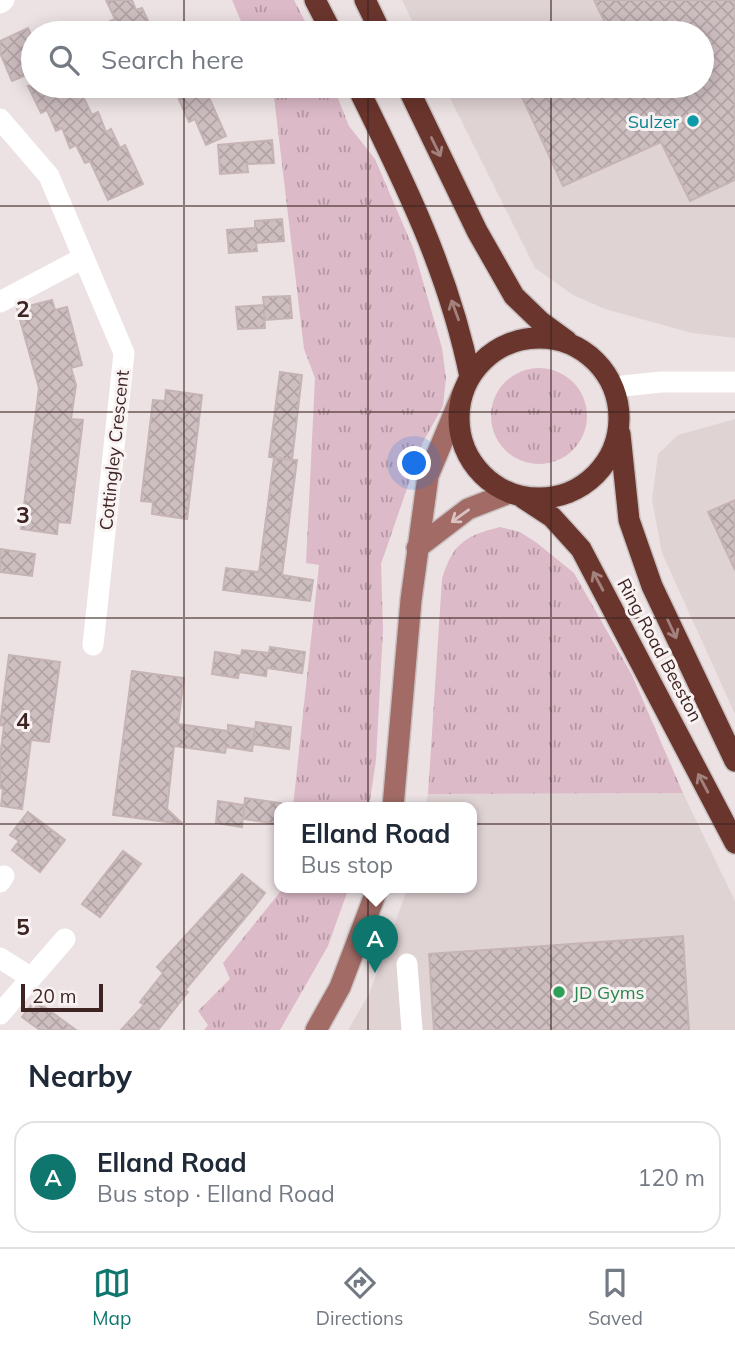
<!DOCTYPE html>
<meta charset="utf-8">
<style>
:root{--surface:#fff;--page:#f6f6f7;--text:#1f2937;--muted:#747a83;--line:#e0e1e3;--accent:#0f766e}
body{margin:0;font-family:Mulish,sans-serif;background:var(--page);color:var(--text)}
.scale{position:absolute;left:21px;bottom:18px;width:82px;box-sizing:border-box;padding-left:7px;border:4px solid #3d2321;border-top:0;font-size:19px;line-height:24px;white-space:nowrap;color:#3d2321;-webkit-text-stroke:5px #f9f2f3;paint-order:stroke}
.you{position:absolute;left:415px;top:464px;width:24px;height:24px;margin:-18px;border:5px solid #fff;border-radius:50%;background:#1a73e8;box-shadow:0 0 0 10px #1a73e833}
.badge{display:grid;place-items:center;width:46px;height:46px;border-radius:50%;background:var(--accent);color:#fff;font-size:23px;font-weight:700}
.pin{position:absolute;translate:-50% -58px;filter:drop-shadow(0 2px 4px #0008)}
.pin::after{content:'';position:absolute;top:37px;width:24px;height:21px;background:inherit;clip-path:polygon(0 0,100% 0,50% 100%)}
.popup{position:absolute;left:274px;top:802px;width:203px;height:91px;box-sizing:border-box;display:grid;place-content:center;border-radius:14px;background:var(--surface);filter:drop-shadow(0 2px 5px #0005);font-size:23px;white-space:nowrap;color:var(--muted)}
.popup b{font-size:26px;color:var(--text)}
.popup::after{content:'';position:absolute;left:50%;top:100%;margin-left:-14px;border:14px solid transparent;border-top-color:var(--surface)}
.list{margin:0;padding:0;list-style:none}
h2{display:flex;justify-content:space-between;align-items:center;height:91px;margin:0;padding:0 28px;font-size:30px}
h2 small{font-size:23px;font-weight:400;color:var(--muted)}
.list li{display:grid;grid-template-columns:46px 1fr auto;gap:21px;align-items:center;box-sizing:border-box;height:112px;margin:0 14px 14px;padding:0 14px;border:2px solid var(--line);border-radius:21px}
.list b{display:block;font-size:26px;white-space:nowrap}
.list p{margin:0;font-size:23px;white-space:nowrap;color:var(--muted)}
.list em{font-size:23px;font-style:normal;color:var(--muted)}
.icon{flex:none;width:38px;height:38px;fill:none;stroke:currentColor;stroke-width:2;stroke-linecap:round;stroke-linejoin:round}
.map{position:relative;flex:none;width:735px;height:1030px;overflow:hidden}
.search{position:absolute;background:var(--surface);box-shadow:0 4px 18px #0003;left:21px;right:21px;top:21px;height:77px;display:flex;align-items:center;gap:18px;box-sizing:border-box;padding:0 24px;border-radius:38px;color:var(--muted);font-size:26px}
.sheet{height:217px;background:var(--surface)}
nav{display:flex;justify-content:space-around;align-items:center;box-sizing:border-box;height:98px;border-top:2px solid var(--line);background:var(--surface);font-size:19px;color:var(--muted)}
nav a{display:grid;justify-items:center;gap:4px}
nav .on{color:var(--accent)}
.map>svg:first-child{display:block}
</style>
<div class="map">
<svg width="735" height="1030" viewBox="0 0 735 1030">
<defs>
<pattern id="grass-tufts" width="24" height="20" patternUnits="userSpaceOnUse" patternTransform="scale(1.75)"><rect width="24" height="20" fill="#ddbac8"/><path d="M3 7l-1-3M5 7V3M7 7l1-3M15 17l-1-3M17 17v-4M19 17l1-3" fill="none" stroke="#b497a2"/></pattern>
<pattern id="building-cross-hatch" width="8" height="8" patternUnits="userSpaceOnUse" patternTransform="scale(1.75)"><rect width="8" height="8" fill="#cdbec0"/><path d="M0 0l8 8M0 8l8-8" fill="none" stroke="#b1a3a5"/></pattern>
</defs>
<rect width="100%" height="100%" fill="#ece2e3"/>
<path fill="#e0d3d4" d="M 402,0 L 735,0 L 735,338 L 692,333 L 605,309 L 573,295 L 535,268 L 444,86 L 702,86 L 702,33 L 418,33 Z
M 735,419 L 735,714 L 662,553 L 652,500 L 658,454 L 678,435 Z
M 683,793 L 735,901 L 735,1030 L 348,1030 L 369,994 L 408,887 L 471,887 L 471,807 L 425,807 L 428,794 Z"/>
<path fill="url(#grass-tufts)" d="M 232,0 L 294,0 L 311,33 L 246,33 Z
M 269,86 L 333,86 L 349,126 L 375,159 L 414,250 L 442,348 L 446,378 L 443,406 L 423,442 L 381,564 L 383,630 L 376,760 L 369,807 L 293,807 L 319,565 L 306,563 L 315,378 L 304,349 L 274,97 Z
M491 416a48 48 0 1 1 96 0a48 48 0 1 1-96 0Z
M 500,527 L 520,532 L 537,543 L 574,573 L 632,675 L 683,793 L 428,794 L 442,579 C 453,543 465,536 500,527 Z
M 284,887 L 349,887 L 328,946 L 280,1030 L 204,1030 L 208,1025 L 198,1011 L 230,979 L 223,963 Z"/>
<path fill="url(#building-cross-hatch)" stroke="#c6b4b5" stroke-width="2" d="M 106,0 L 132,0 L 136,10 L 142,8 L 154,33 L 82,33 L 115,19 Z
M 594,0 L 735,0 L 735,180 L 690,201 L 661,142 L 563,186 L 517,86 L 702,86 L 702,33 L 610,33 Z
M 28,28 L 33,39 L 33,72 L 12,81 L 0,53 L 0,41 Z
M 28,86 L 78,86 L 92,115 L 98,112 L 106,132 L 111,129 L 120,148 L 125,145 L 143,184 L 108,200 L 90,161 L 85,163 L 76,145 L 70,148 L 62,128 L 56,131 L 47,110 L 41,113 Z
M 173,86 L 204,86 L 226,136 L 206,145 L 195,119 L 189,122 Z
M 272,140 L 274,163 L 247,164 L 248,172 L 220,174 L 218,145 Z
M 282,219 L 284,241 L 256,243 L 257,251 L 229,253 L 227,230 L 255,228 L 255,221 Z
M 290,296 L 292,318 L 265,320 L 264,312 L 265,328 L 238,329 L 236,307 L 264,305 L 263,297 Z
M 52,300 L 55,310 L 67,307 L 82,365 L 71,368 L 76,385 L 71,419 L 83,420 L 70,523 L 58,522 L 57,534 L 21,529 L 39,388 L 17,309 Z
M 280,372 L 302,375 L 292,460 L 297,460 L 282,575 L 313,580 L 310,601 L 223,590 L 226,568 L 259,572 L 274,458 L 291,460 L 269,457 Z
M 166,390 L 202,395 L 187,519 L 152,514 L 153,502 L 141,501 L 153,400 L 165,401 Z
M 735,500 L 735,570 L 708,512 Z
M 0,549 L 35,554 L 32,576 L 0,572 Z
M 270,647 L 305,652 L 302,673 L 267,668 L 266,676 L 239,672 L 238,678 L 212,674 L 215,652 L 241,656 L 242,650 L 269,653 Z
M 9,655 L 60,662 L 49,742 L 31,740 L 22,809 L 1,806 L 3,789 L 0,788 L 0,757 L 4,726 L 0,725 Z
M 132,671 L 184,678 L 178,724 L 228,731 L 228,725 L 255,729 L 252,751 L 226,747 L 225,753 L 174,746 L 167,809 L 183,824 L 113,815 Z
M 256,722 L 291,727 L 289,749 L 253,744 Z
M 245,798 L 281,803 L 278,824 L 243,819 Z
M 218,801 L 244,805 L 242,827 L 216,823 Z
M 28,812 L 65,840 L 40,872 L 12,850 L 19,841 L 10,835 Z
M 123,851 L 141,864 L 100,917 L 82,904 Z
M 242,874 L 265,893 L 254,907 L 185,990 L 188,992 L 158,1030 L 121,1030 L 144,1005 L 140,1002 L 163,973 L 157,967 Z
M 683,936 L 689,1030 L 434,1030 L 429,954 Z
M 35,1000 L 76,1030 L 40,1030 L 22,1017 Z"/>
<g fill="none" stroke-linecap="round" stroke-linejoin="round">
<defs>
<path id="primary" d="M 417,548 L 468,509 L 509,493
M 393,807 L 411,600 L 428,476 L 463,392
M 316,1030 L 340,987 L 378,887"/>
<path id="highway" d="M 315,0 L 332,33
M 365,0 L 381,33
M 357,86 C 404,181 449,272 470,377
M 407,86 L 477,231 L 514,296 L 541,322 L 567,341
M459 418a80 80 0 1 1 160 0a80 80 0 1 1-160 0Z
M 620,434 L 629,520 L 652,586 L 735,761
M 523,498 L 552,517 L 581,549 L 735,843"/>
</defs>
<use href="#primary" stroke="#c9c1c1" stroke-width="24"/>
<use href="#highway" stroke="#c9c1c1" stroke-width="24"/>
<path stroke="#fff" stroke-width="21" d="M 0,3 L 4,0
M 0,119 L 49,176 L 124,353 L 93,645
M 0,302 L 83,258
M 614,387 L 661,382 L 735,382
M 0,882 L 4,876
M 0,958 L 30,977
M 407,964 L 412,1030
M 0,1014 L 65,939"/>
<use href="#primary" stroke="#a26b66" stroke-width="21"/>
<use href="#highway" stroke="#6a352d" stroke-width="21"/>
</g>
<defs><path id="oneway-shaft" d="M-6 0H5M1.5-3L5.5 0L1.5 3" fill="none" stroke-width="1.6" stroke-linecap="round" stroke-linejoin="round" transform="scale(1.75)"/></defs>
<g stroke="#a3817c">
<use href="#oneway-shaft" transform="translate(436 147) rotate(64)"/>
<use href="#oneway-shaft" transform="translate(455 310) rotate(-110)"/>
<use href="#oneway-shaft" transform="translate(598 581) rotate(-118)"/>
<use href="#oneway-shaft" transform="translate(672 629) rotate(65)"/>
<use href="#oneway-shaft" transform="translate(703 783) rotate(-118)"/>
</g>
<use stroke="#dbc3c2" href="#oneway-shaft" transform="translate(460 516) rotate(144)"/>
<path fill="none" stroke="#3d2321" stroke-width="2" stroke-opacity="0.55" d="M 184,0 L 184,33M 368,0 L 368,33M 551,0 L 551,33M 184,86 L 184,1030M 368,86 L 368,1030M 551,86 L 551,1030M 0,206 L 735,206M 0,412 L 735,412M 0,618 L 735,618M 0,824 L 735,824"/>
<circle fill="#0f9aa8" stroke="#f9f2f3" stroke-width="2.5" cx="693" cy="121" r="7"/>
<circle fill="#2e9e5b" stroke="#f9f2f3" stroke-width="2.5" cx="559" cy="992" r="7"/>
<g text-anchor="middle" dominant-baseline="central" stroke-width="6" stroke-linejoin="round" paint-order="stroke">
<g font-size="18" fill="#0d838f" stroke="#f9f2f3" text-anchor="end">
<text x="679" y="121">Sulzer</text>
</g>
<g font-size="18" fill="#3d2321" stroke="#f9f2f3">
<text transform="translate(114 450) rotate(-84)">Cottingley Crescent</text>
<text transform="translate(660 650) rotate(62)">Ring Road Beeston</text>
</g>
<g font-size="18" fill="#27864d" stroke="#f9f2f3" text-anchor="start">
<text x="573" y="992">JD Gyms</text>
</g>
</g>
<g font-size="23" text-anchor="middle" font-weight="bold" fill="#3d2321" stroke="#f9f2f3" stroke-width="6" stroke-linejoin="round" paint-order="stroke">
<text x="23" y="317">2</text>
<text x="23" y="523">3</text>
<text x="23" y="729">4</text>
<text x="23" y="935">5</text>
</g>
</svg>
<div class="scale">20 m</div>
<div class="you"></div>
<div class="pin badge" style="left:375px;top:973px">A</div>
<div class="popup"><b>Elland Road</b>Bus stop</div>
<div class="search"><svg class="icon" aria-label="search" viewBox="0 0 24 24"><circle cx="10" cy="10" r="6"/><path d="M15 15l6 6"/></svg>Search here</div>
</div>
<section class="sheet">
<h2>Nearby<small></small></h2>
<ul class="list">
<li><span class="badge">A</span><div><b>Elland Road</b><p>Bus stop · Elland Road</p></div><em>120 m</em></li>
</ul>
</section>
<nav>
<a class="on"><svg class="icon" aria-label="map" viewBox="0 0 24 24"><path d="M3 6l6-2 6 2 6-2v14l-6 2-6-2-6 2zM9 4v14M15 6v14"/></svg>Map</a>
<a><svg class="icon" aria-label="directions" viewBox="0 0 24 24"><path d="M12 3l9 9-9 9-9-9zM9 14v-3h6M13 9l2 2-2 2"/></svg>Directions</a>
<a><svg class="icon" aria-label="saved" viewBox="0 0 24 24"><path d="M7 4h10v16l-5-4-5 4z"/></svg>Saved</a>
</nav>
